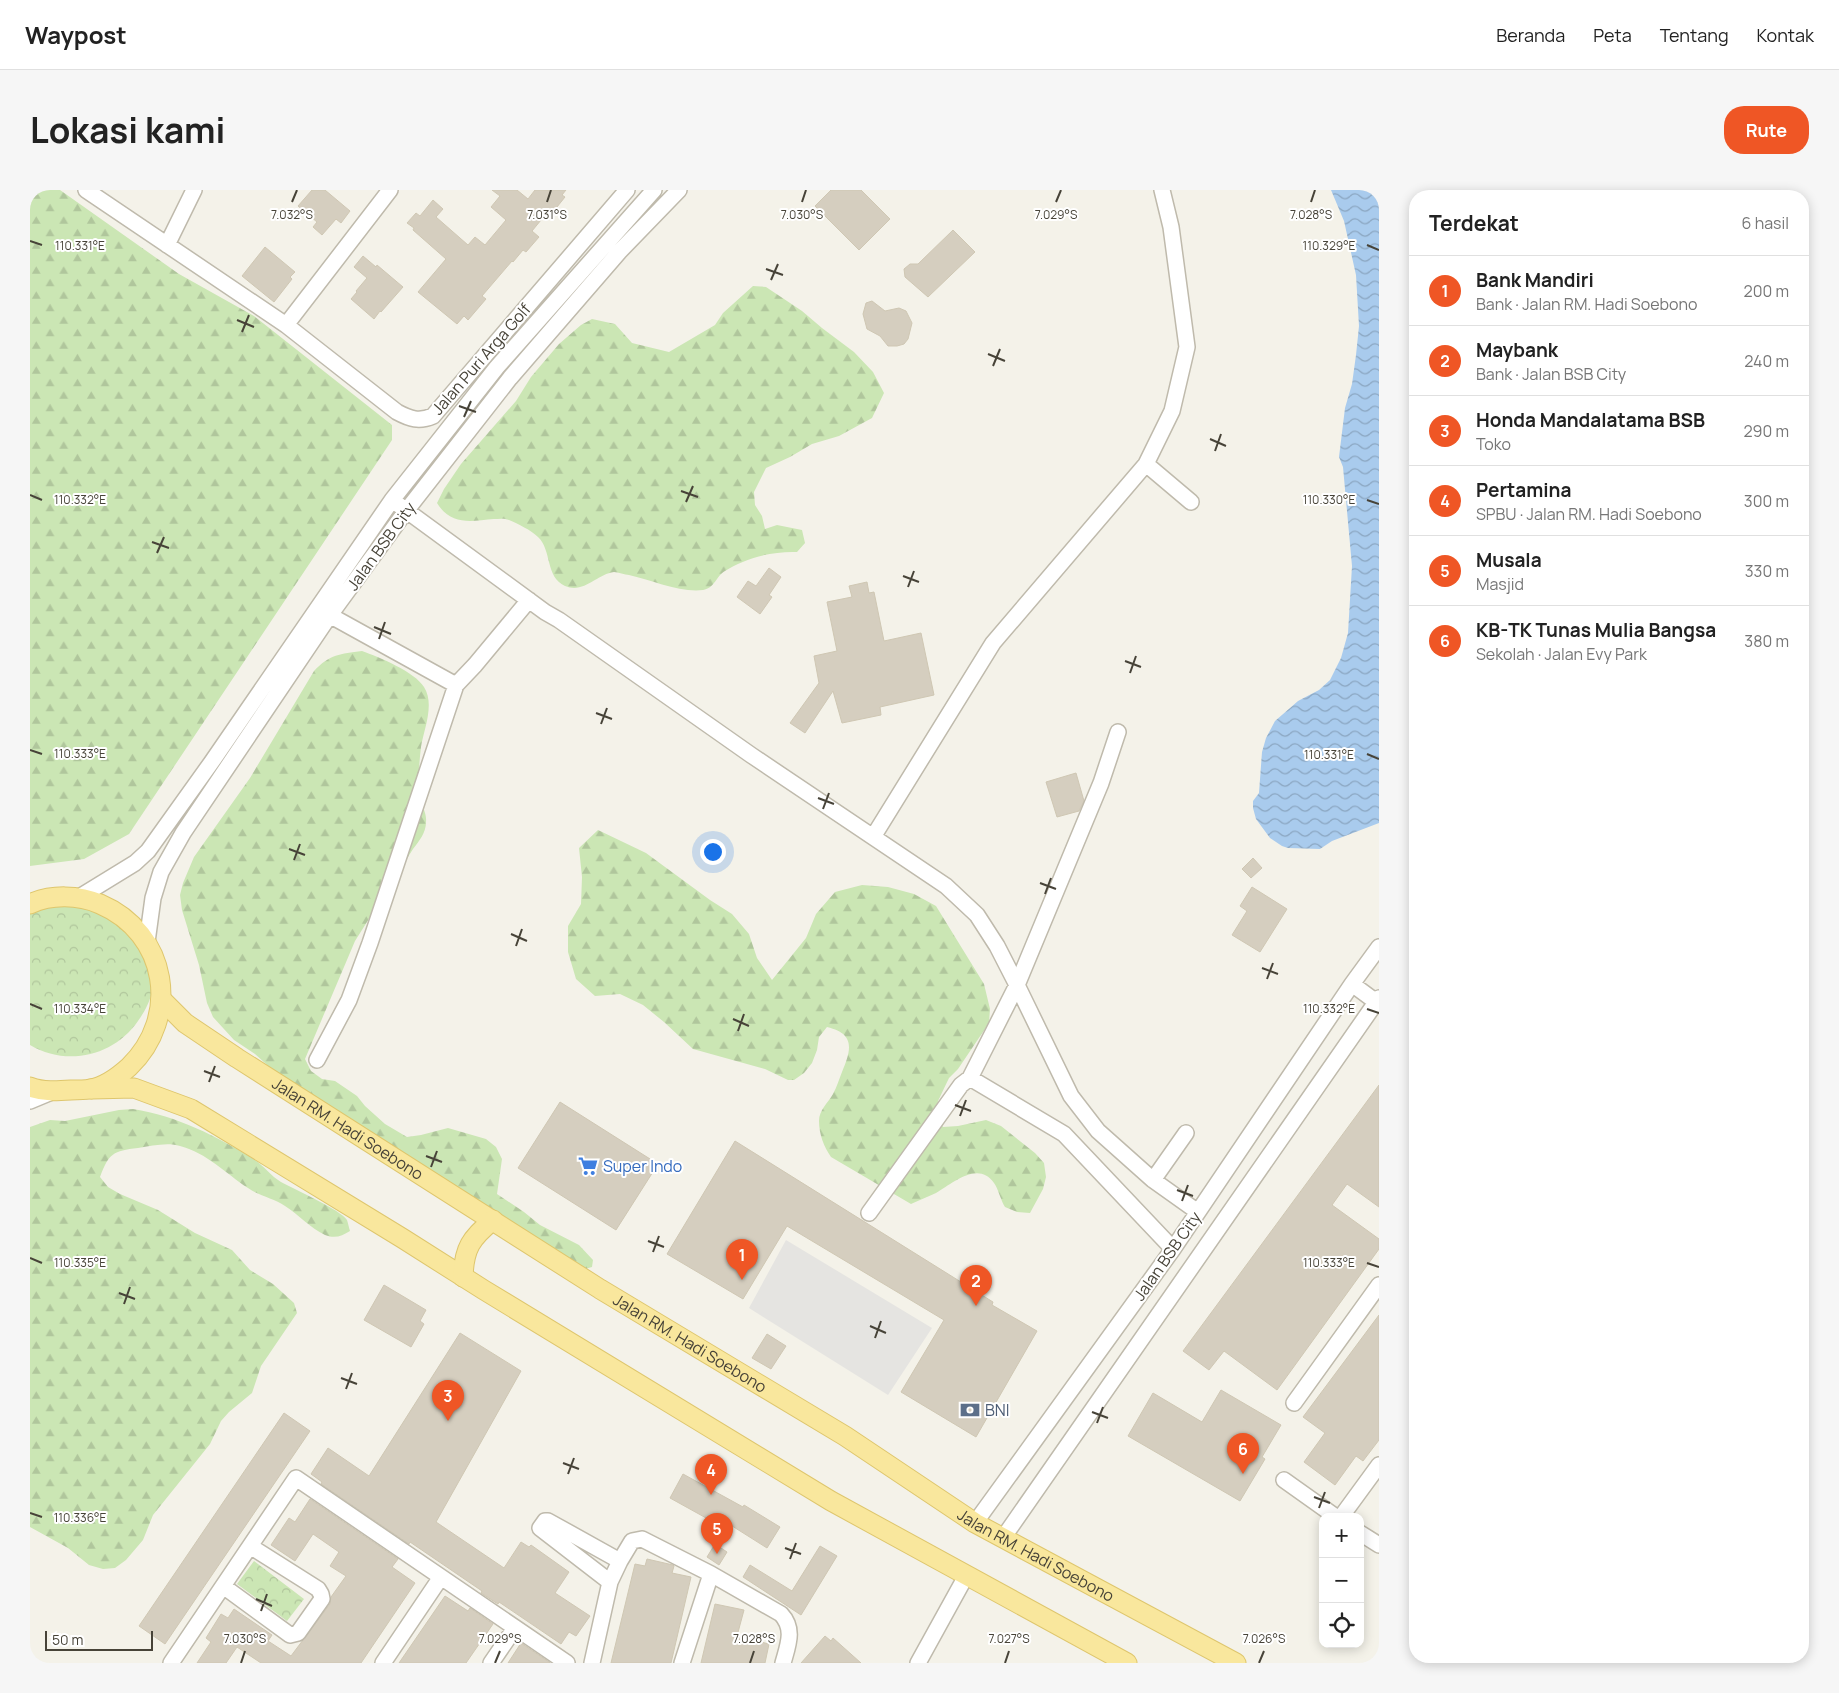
<!DOCTYPE html>
<html lang="id">
<meta charset="utf-8">
<style>
:root{--surface:#fff;--page:#f6f6f6;--text:#222;--muted:#767676;--line:#e0e0e0;--accent:#ef5625}
body{margin:0;font-family:Manrope,sans-serif;background:var(--page);color:var(--text)}
.controls{position:absolute;right:15px;bottom:15px;display:grid;overflow:hidden;border-radius:10px;box-shadow:0 2px 12px #0003}
.controls button{width:45px;height:45px;display:grid;place-items:center;padding:0;border:0;border-bottom:1px solid var(--line);background:var(--surface);color:var(--text);font:25px sans-serif}
.scale{position:absolute;left:15px;bottom:12px;width:108px;box-sizing:border-box;padding-left:5px;border:2px solid #474338;border-top:0;font-size:14px;line-height:18px;white-space:nowrap;color:#474338;-webkit-text-stroke:4px #fff;paint-order:stroke}
.you{position:absolute;left:682px;top:661px;width:18px;height:18px;margin:-12px;border:4px solid #fff;border-radius:50%;background:#1a73e8;box-shadow:0 0 0 8px #1a73e833}
.badge{display:grid;place-items:center;width:32px;height:32px;border-radius:50%;background:var(--accent);color:#fff;font-size:16px;font-weight:700}
.pin{position:absolute;translate:-50% -41px;filter:drop-shadow(0 1px 2px #0008)}
.pin::after{content:'';position:absolute;top:26px;width:18px;height:15px;background:inherit;clip-path:polygon(0 0,100% 0,50% 100%)}
.list{margin:0;padding:0;list-style:none}
h2{display:flex;justify-content:space-between;align-items:center;height:65px;margin:0;padding:0 20px;font-size:21px}
h2 small{font-size:16px;font-weight:400;color:var(--muted)}
.list li{display:grid;grid-template-columns:32px 1fr auto;gap:15px;align-items:center;box-sizing:border-box;height:70px;padding:0 20px;border-top:1px solid var(--line)}
.list b{display:block;font-size:19px;white-space:nowrap}
.list p{margin:0;font-size:16px;white-space:nowrap;color:var(--muted)}
.list em{font-size:16px;font-style:normal;color:var(--muted)}
.icon{flex:none;width:28px;height:28px;fill:none;stroke:currentColor;stroke-width:2;stroke-linecap:round;stroke-linejoin:round}
.map{position:relative;flex:none;width:1349px;height:1473px;overflow:hidden;border-radius:20px}
header{display:flex;align-items:center;gap:30px;box-sizing:border-box;height:70px;padding:0 25px;background:var(--surface);border-bottom:1px solid var(--line)}
header strong{font-size:24px}
nav{display:flex;gap:28px;margin-inline-start:auto;font-size:18px}
.intro{display:flex;align-items:center;justify-content:space-between;box-sizing:border-box;height:120px;padding:0 30px}
h1{margin:0;font-size:35px}
.button{padding:12px 22px;border-radius:20px;background:var(--accent);color:#fff;font-size:18px;font-weight:700}
main{display:flex;gap:30px;padding:0 30px}
aside{flex:1;background:var(--surface);border-radius:20px;box-shadow:0 2px 12px #0003}
.map>svg:first-child{display:block}
</style>
<header>
<strong>Waypost</strong>
<nav><a>Beranda</a><a>Peta</a><a>Tentang</a><a>Kontak</a></nav>
</header>
<div class="intro"><h1>Lokasi kami</h1><a class="button">Rute</a></div>
<main>
<div class="map">
<svg width="1349" height="1473" viewBox="0 0 1349 1473">
<defs>
<pattern id="forest-firs" width="22" height="20" patternUnits="userSpaceOnUse" patternTransform="scale(1.25)"><rect width="22" height="20" fill="#cbe6b4"/><path d="M5 1l3.5 6h-7zM16 11l3.5 6h-7z" fill="#b0c69c"/></pattern>
<pattern id="park-crowns" width="20" height="18" patternUnits="userSpaceOnUse" patternTransform="scale(1.25)"><rect width="20" height="18" fill="#cbe6b4"/><path d="M2 6a3 3 0 1 1 6 0M12 15a3 3 0 1 1 6 0" fill="none" stroke="#b0c69c"/></pattern>
<pattern id="water-waves" width="16" height="10" patternUnits="userSpaceOnUse" patternTransform="scale(1.25)"><rect width="16" height="10" fill="#a9cbed"/><path d="M0 5q4-4 8 0t8 0" fill="none" stroke="#8ba6c1"/></pattern>
</defs>
<rect width="100%" height="100%" fill="#f4f2e9"/>
<path fill="url(#forest-firs)" d="M 0,0 L 30,0 L 149,84 L 224,126 L 362,235 L 362,250 L 99,644 L 54,669 L 0,676 Z
M 723,96 L 736,97 L 772,121 L 792,138 L 824,162 L 843,182 L 854,203 L 842,228 L 809,246 L 782,254 L 760,267 L 736,278 L 724,302 L 725,315 L 732,326 L 735,339 L 747,335 L 772,340 L 775,353 L 767,362 C 743,361 715,368 695,381 C 686,386 685,398 673,400 C 651,403 621,390 599,385 C 595,385 588,382 584,382 C 567,384 554,404 535,396 C 515,387 522,360 508,347 C 501,340 488,334 479,330 C 474,328 469,329 464,329 C 441,331 421,336 407,313 L 414,299 L 431,274 L 486,211 L 501,187 L 529,154 L 551,135 L 562,129 L 585,134 L 602,153 L 639,162 L 685,135 L 693,123 Z
M 332,461 C 349,467 385,482 394,497 C 405,514 394,539 391,557 C 389,574 388,590 390,607 C 391,616 397,622 396,632 C 396,643 389,651 383,659 L 325,751 L 275,869 L 281,881 L 292,889 L 305,891 L 327,906 L 335,916 L 355,934 L 377,947 L 391,945 L 418,938 L 456,949 L 466,957 L 472,969 L 467,1004 L 494,1022 L 510,1035 L 549,1055 L 563,1070 L 562,1077 L 555,1079 L 246,883 L 225,864 L 204,850 L 183,827 L 177,813 L 169,775 L 152,720 L 150,705 L 153,693 L 164,667 L 220,588 L 284,481 C 300,464 310,464 332,461 Z
M 568,640 L 616,663 L 680,710 L 702,724 L 719,744 L 727,768 L 742,790 L 776,748 L 786,724 L 805,702 L 832,695 L 858,697 L 884,704 L 906,716 L 954,794 L 960,819 L 959,833 L 928,879 L 919,888 L 908,911 L 906,925 L 913,937 L 928,936 L 956,930 L 971,936 L 1005,963 L 1014,973 L 1016,987 L 1013,999 L 1000,1023 L 987,1022 L 975,1017 C 971,1011 968,998 964,993 C 948,970 922,994 906,1003 C 898,1007 889,1010 881,1014 L 801,967 C 794,957 789,944 789,931 C 789,920 798,913 803,904 C 807,897 809,889 812,882 C 821,860 826,844 797,837 L 789,847 L 787,860 L 782,873 L 774,883 L 764,890 L 758,890 L 735,879 L 663,859 L 634,832 L 613,815 L 590,804 L 565,806 L 546,789 L 538,762 L 538,736 L 551,714 L 552,687 L 549,658 Z
M 103,919 C 147,926 187,946 225,970 C 234,976 241,986 251,992 C 264,999 311,1020 317,1030 C 318,1033 319,1038 320,1041 C 312,1046 305,1049 295,1045 C 280,1038 269,1025 255,1016 C 244,1008 229,1006 218,998 C 195,983 177,963 150,956 C 137,952 122,956 108,958 C 83,961 79,963 70,987 L 78,997 L 90,1004 L 128,1020 L 165,1043 L 202,1060 L 220,1080 L 243,1094 L 264,1113 L 267,1123 L 231,1176 L 222,1203 L 199,1222 L 191,1231 L 180,1254 L 123,1325 L 113,1350 L 96,1370 L 85,1378 L 73,1379 L 59,1375 L 38,1358 L 0,1337 L 0,937 L 20,930 L 35,931 L 89,920 Z"/>
<path fill="url(#park-crowns)" d="M 36,703 L 114,747 C 116,760 123,788 122,800 C 121,810 114,823 108,831 C 84,866 37,877 0,855 L 0,714 Z
M 224,1371 L 274,1409 L 257,1431 L 207,1394 Z"/>
<path fill="#e5e4e1" d="M 756,1050 L 902,1138 L 858,1205 L 719,1118 Z"/>
<path fill="url(#water-waves)" d="M 1301,0 L 1349,0 L 1349,633 L 1302,651 L 1290,659 L 1258,658 L 1252,656 L 1240,648 L 1226,629 L 1223,618 L 1223,611 L 1229,603 L 1232,562 L 1236,548 L 1245,531 L 1260,518 L 1268,511 L 1289,500 L 1300,490 L 1311,468 L 1318,443 L 1322,376 L 1313,277 L 1309,267 L 1315,218 L 1322,194 L 1326,165 L 1329,136 L 1326,85 L 1314,31 Z"/>
<path fill="#d5cebf" stroke="#cfc7b3" d="M 282,0 L 295,0 L 320,21 L 311,33 L 306,29 L 292,45 L 283,37 L 287,32 L 268,16 Z
M 462,0 L 487,0 L 498,9 L 505,0 L 536,0 L 532,5 L 535,7 L 519,27 L 516,24 L 502,41 L 509,47 L 496,62 L 493,60 L 483,72 L 482,71 L 452,106 L 456,109 L 438,130 L 434,126 L 427,134 L 388,102 L 416,69 L 383,40 L 384,38 L 377,33 L 386,23 L 390,26 L 403,10 L 413,19 L 406,27 L 438,55 L 445,47 L 455,55 L 476,30 L 461,17 L 470,6 Z
M 801,0 L 831,0 L 860,29 L 829,60 L 785,16 Z
M 923,40 L 945,62 L 898,107 L 875,87 L 874,79 L 880,74 L 888,74 Z
M 235,57 L 265,82 L 260,87 L 262,89 L 244,112 L 212,86 Z
M 333,66 L 346,77 L 347,75 L 373,97 L 351,122 L 350,121 L 344,129 L 321,109 L 327,102 L 326,101 L 337,88 L 324,77 Z
M 842,111 L 855,121 L 869,118 L 876,121 L 882,133 L 878,149 L 874,154 L 867,156 L 858,156 L 850,146 L 837,139 L 833,124 L 836,113 Z
M 739,378 L 751,387 L 739,405 L 742,407 L 730,424 L 707,407 L 718,391 L 726,396 Z
M 837,392 L 839,403 L 844,402 L 854,451 L 891,443 L 904,505 L 850,517 L 851,525 L 812,533 L 803,501 L 775,543 L 760,533 L 789,493 L 784,466 L 807,461 L 797,412 L 822,407 L 819,396 Z
M 1046,583 L 1054,611 L 1049,621 L 1027,627 L 1016,592 Z
M 1223,668 L 1232,678 L 1221,688 L 1212,679 Z
M 1222,697 L 1257,719 L 1230,762 L 1202,745 L 1217,721 L 1210,716 Z
M 1349,895 L 1349,1017 L 1317,994 L 1302,1015 L 1349,1049 L 1349,1059 L 1247,1200 L 1194,1161 L 1179,1180 L 1153,1161 Z
M 530,912 L 628,974 L 586,1040 L 488,978 Z
M 705,951 L 963,1112 L 962,1115 L 1007,1141 L 946,1247 L 871,1202 L 914,1130 L 757,1036 L 713,1109 L 637,1064 Z
M 354,1095 L 396,1120 L 390,1131 L 394,1134 L 381,1157 L 334,1130 Z
M 1349,1125 L 1349,1250 L 1333,1271 L 1326,1266 L 1305,1295 L 1274,1272 L 1295,1243 L 1273,1227 Z
M 430,1143 L 491,1181 L 406,1332 L 474,1378 L 491,1352 L 499,1357 L 501,1355 L 539,1382 L 525,1403 L 560,1426 L 546,1446 L 539,1442 L 531,1454 L 469,1412 L 468,1414 L 451,1403 L 452,1401 L 380,1352 L 379,1354 L 291,1294 L 292,1292 L 281,1284 L 298,1258 L 339,1286 Z
M 737,1144 L 756,1156 L 741,1179 L 722,1168 Z
M 1191,1200 L 1251,1235 L 1232,1267 L 1235,1269 L 1210,1311 L 1098,1246 L 1123,1203 L 1172,1232 Z
M 254,1223 L 280,1241 L 135,1454 L 109,1436 Z
M 653,1284 L 713,1317 L 714,1315 L 750,1337 L 737,1358 L 699,1334 L 696,1339 L 640,1308 Z
M 280,1309 L 368,1369 L 362,1377 L 385,1393 L 331,1473 L 231,1473 L 207,1457 L 196,1473 L 167,1473 L 181,1452 L 176,1448 L 191,1424 L 198,1428 L 204,1419 L 242,1445 L 238,1451 L 261,1466 L 300,1414 L 301,1407 L 316,1386 L 300,1376 L 309,1362 L 283,1344 L 265,1371 L 241,1355 L 259,1328 L 265,1332 Z
M 685,1354 L 697,1362 L 689,1375 L 677,1367 Z
M 790,1356 L 807,1366 L 771,1425 L 713,1387 L 720,1375 L 762,1401 Z
M 617,1369 L 643,1375 L 644,1376 L 642,1383 L 661,1387 L 641,1473 L 581,1473 L 605,1374 L 615,1376 Z
M 415,1406 L 438,1421 L 440,1418 L 463,1434 L 436,1473 L 369,1473 Z
M 685,1414 L 714,1420 L 707,1446 L 739,1454 L 735,1473 L 671,1473 Z
M 795,1446 L 801,1451 L 803,1448 L 831,1473 L 771,1473 Z
M 491,1453 L 519,1472 L 520,1473 L 478,1473 Z"/>
<g fill="none" stroke-linecap="round" stroke-linejoin="round">
<defs>
<path id="minor" d="M 56,0 L 256,135 L 367,222 C 380,229 389,232 403,226 L 597,0
M 137,55 L 164,0
M 256,135 L 360,0
M 1116,274 L 1142,221 L 1157,157 L 1141,37 L 1132,0
M 362,310 L 515,422 L 529,430 L 721,565 L 916,696 L 947,725 L 967,756 L 987,795 L 1041,906 L 1068,941 L 1123,990 L 1168,1022
M 292,421 L 426,495 L 445,475 L 499,410
M 843,647 L 963,453 L 1116,274 L 1161,312
M 48,708 L 105,673 L 118,661 L 181,573 L 362,310 L 467,177 L 624,0
M 117,752 L 123,708 L 131,682 L 153,643 L 300,425 L 376,321 L 480,188 L 589,62 L 649,0
M 1322,794 L 1349,814
M 287,870 L 319,810 L 340,753 L 426,495
M 940,888 L 1034,944 L 1143,1059
M 0,911 L 24,901
M 1123,990 L 1156,943
M 839,1023 L 931,895 L 940,888 L 987,795 L 1071,593 L 1088,542
M 1264,1213 L 1349,1095
M 1254,1290 L 1306,1327
M 1311,1327 L 1349,1275
M 945,1333 L 1143,1059 L 1322,794 L 1349,757
M 1330,1343 L 1349,1355
M 973,1348 L 1349,808
M 580,1392 L 510,1338 L 515,1331 L 518,1331 L 590,1371
M 193,1396 L 260,1445 L 268,1443 L 292,1409 L 291,1404 L 288,1399 L 220,1356
M 141,1473 L 266,1288 L 537,1473
M 353,1473 L 411,1387
M 461,1473 L 485,1438
M 562,1473 L 580,1392 L 590,1371 L 602,1351 L 612,1349 L 681,1384 L 751,1424 C 765,1439 758,1455 753,1473
M 652,1473 L 681,1384
M 888,1473 L 936,1386"/>
<g id="major">
<path d="M 0,714 C 21,704 49,705 70,714 C 138,743 151,827 99,877 C 89,886 74,897 60,899 C 54,900 47,900 41,900 C 27,901 13,902 0,897"/>
<path id="s1" d="M 131,809 L 155,833 L 207,868 L 570,1099 L 815,1246 L 945,1333 L 1206,1473"/>
<path d="M 62,899 L 104,898 L 161,919 L 372,1048 L 454,1100 L 801,1311 L 1097,1473"/>
<path d="M 433,1087 C 434,1058 441,1048 463,1030"/>
</g>
</defs>
<use href="#minor" stroke="#bfbaac" stroke-width="18"/>
<use href="#major" stroke="#dec66d" stroke-width="21"/>
<use href="#minor" stroke="#fff" stroke-width="15"/>
<use href="#major" stroke="#f9e79d" stroke-width="19"/>
</g>
<path fill="none" stroke="#474338" stroke-width="2" d="M 262,12 L 267,0M 517,12 L 521,0M 772,12 L 776,0M 1026,12 L 1031,0M 1281,12 L 1285,0M 0,51 L 12,55M 1337,55 L 1349,60M 736,79 L 753,85M 741,90 L 748,74M 207,130 L 224,137M 212,142 L 219,125M 958,164 L 975,171M 963,176 L 970,159M 429,216 L 446,222M 434,227 L 441,211M 1180,249 L 1196,256M 1185,261 L 1191,244M 651,301 L 668,307M 0,305 L 12,310M 1337,310 L 1349,314M 656,312 L 663,296M 122,352 L 139,358M 127,363 L 134,347M 873,386 L 889,392M 878,397 L 884,381M 344,437 L 361,444M 349,449 L 355,432M 1095,471 L 1111,477M 1100,483 L 1106,466M 566,523 L 582,529M 571,534 L 577,518M 0,560 L 12,564M 1337,564 L 1349,569M 788,608 L 804,614M 793,619 L 799,603M 259,659 L 275,665M 264,670 L 270,654M 1010,693 L 1026,699M 1015,704 L 1021,688M 481,744 L 497,751M 486,756 L 492,739M 1232,778 L 1248,784M 1237,789 L 1243,773M 0,814 L 12,819M 1337,819 L 1349,823M 703,829 L 719,836M 708,841 L 714,824M 174,881 L 190,887M 179,892 L 185,876M 925,915 L 941,921M 930,926 L 936,910M 396,966 L 412,972M 401,977 L 407,961M 1147,1000 L 1163,1006M 1152,1011 L 1158,995M 618,1051 L 634,1057M 623,1062 L 629,1046M 0,1068 L 12,1073M 1337,1073 L 1349,1077M 89,1103 L 105,1109M 94,1114 L 100,1097M 840,1136 L 856,1143M 845,1148 L 851,1131M 311,1188 L 327,1194M 316,1199 L 322,1183M 1062,1222 L 1078,1228M 1067,1233 L 1073,1217M 533,1273 L 549,1279M 538,1284 L 544,1268M 1284,1307 L 1300,1313M 1289,1318 L 1295,1302M 0,1323 L 12,1327M 755,1358 L 771,1364M 760,1369 L 766,1353M 226,1409 L 242,1416M 231,1421 L 237,1404M 211,1473 L 215,1461M 465,1473 L 470,1461M 720,1473 L 724,1461M 975,1473 L 979,1461M 1229,1473 L 1234,1461"/>
<defs>
<symbol id="supermarket-bare" viewBox="-9 -9 18 18"><path d="M-6-5.5h2.5l.6 2H6L4.5 2H-2.5L-4.4-4H-6ZM-1.5 3.2a1.3 1.3 0 1 0 .1 0ZM3 3.2a1.3 1.3 0 1 0 .1 0Z" fill="#3f7fe0" stroke="#fff" stroke-width="2.5" paint-order="stroke"/></symbol>
<symbol id="bank-bare" viewBox="-9 -9 18 18"><path d="M-6-4H6V4H-6ZM0-2.3a2.3 2.3 0 1 0 0 4.6a2.3 2.3 0 1 0 0-4.6Z" fill="#5c6f8a" stroke="#fff" stroke-width="2.5" paint-order="stroke"/></symbol>
</defs>
<g fill-rule="evenodd">
<use href="#supermarket-bare" x="544" y="962" width="28" height="28"/>
<use href="#bank-bare" x="926" y="1206" width="28" height="28"/>
</g>
<g text-anchor="middle" dominant-baseline="central" stroke-width="4" stroke-linejoin="round" paint-order="stroke">
<g font-size="16" fill="#474338" stroke="#fff">
<text transform="translate(451 169) rotate(-49)">Jalan Puri Arga Golf</text>
<text transform="translate(351 356) rotate(-54)">Jalan BSB City</text>
<text stroke="none"><textPath href="#s1" startOffset="228">Jalan RM. Hadi Soebono</textPath></text>
<text transform="translate(1137 1066) rotate(-55)">Jalan BSB City</text>
<text stroke="none"><textPath href="#s1" startOffset="632">Jalan RM. Hadi Soebono</textPath></text>
<text stroke="none"><textPath href="#s1" startOffset="1038">Jalan RM. Hadi Soebono</textPath></text>
</g>
<g font-size="16" fill="#366cbe" stroke="#fff" text-anchor="start">
<text x="573" y="976">Super Indo</text>
</g>
<g font-size="16" fill="#4e5e75" stroke="#fff" text-anchor="start">
<text x="955" y="1220">BNI</text>
</g>
</g>
<g font-size="12" text-anchor="middle" fill="#474338" stroke="#fff" stroke-width="4" stroke-linejoin="round" paint-order="stroke">
<text x="772" y="29">7.030°S</text>
<text x="1026" y="29">7.029°S</text>
<text x="1281" y="29">7.028°S</text>
<text x="262" y="29">7.032°S</text>
<text x="517" y="29">7.031°S</text>
<text x="50" y="60">110.331°E</text>
<text x="1299" y="60">110.329°E</text>
<text x="50" y="314">110.332°E</text>
<text x="1299" y="314">110.330°E</text>
<text x="50" y="568">110.333°E</text>
<text x="1299" y="569">110.331°E</text>
<text x="50" y="823">110.334°E</text>
<text x="1299" y="823">110.332°E</text>
<text x="50" y="1077">110.335°E</text>
<text x="1299" y="1077">110.333°E</text>
<text x="50" y="1332">110.336°E</text>
<text x="215" y="1453">7.030°S</text>
<text x="470" y="1453">7.029°S</text>
<text x="724" y="1453">7.028°S</text>
<text x="979" y="1453">7.027°S</text>
<text x="1234" y="1453">7.026°S</text>
</g>
</svg>
<div class="controls">
<button>+</button>
<button>−</button>
<button><svg class="icon" aria-label="locate" viewBox="0 0 24 24"><circle cx="12" cy="12" r="6"/><path d="M12 2v4M12 18v4M2 12h4M18 12h4"/></svg></button>
</div>
<div class="scale">50 m</div>
<div class="you"></div>
<div class="pin badge" style="left:712px;top:1090px">1</div>
<div class="pin badge" style="left:946px;top:1116px">2</div>
<div class="pin badge" style="left:418px;top:1231px">3</div>
<div class="pin badge" style="left:681px;top:1305px">4</div>
<div class="pin badge" style="left:687px;top:1364px">5</div>
<div class="pin badge" style="left:1213px;top:1284px">6</div>
</div>
<aside>
<h2>Terdekat<small>6 hasil</small></h2>
<ul class="list">
<li><span class="badge">1</span><div><b>Bank Mandiri</b><p>Bank · Jalan RM. Hadi Soebono</p></div><em>200 m</em></li>
<li><span class="badge">2</span><div><b>Maybank</b><p>Bank · Jalan BSB City</p></div><em>240 m</em></li>
<li><span class="badge">3</span><div><b>Honda Mandalatama BSB</b><p>Toko</p></div><em>290 m</em></li>
<li><span class="badge">4</span><div><b>Pertamina</b><p>SPBU · Jalan RM. Hadi Soebono</p></div><em>300 m</em></li>
<li><span class="badge">5</span><div><b>Musala</b><p>Masjid</p></div><em>330 m</em></li>
<li><span class="badge">6</span><div><b>KB-TK Tunas Mulia Bangsa</b><p>Sekolah · Jalan Evy Park</p></div><em>380 m</em></li>
</ul>
</aside>
</main>
